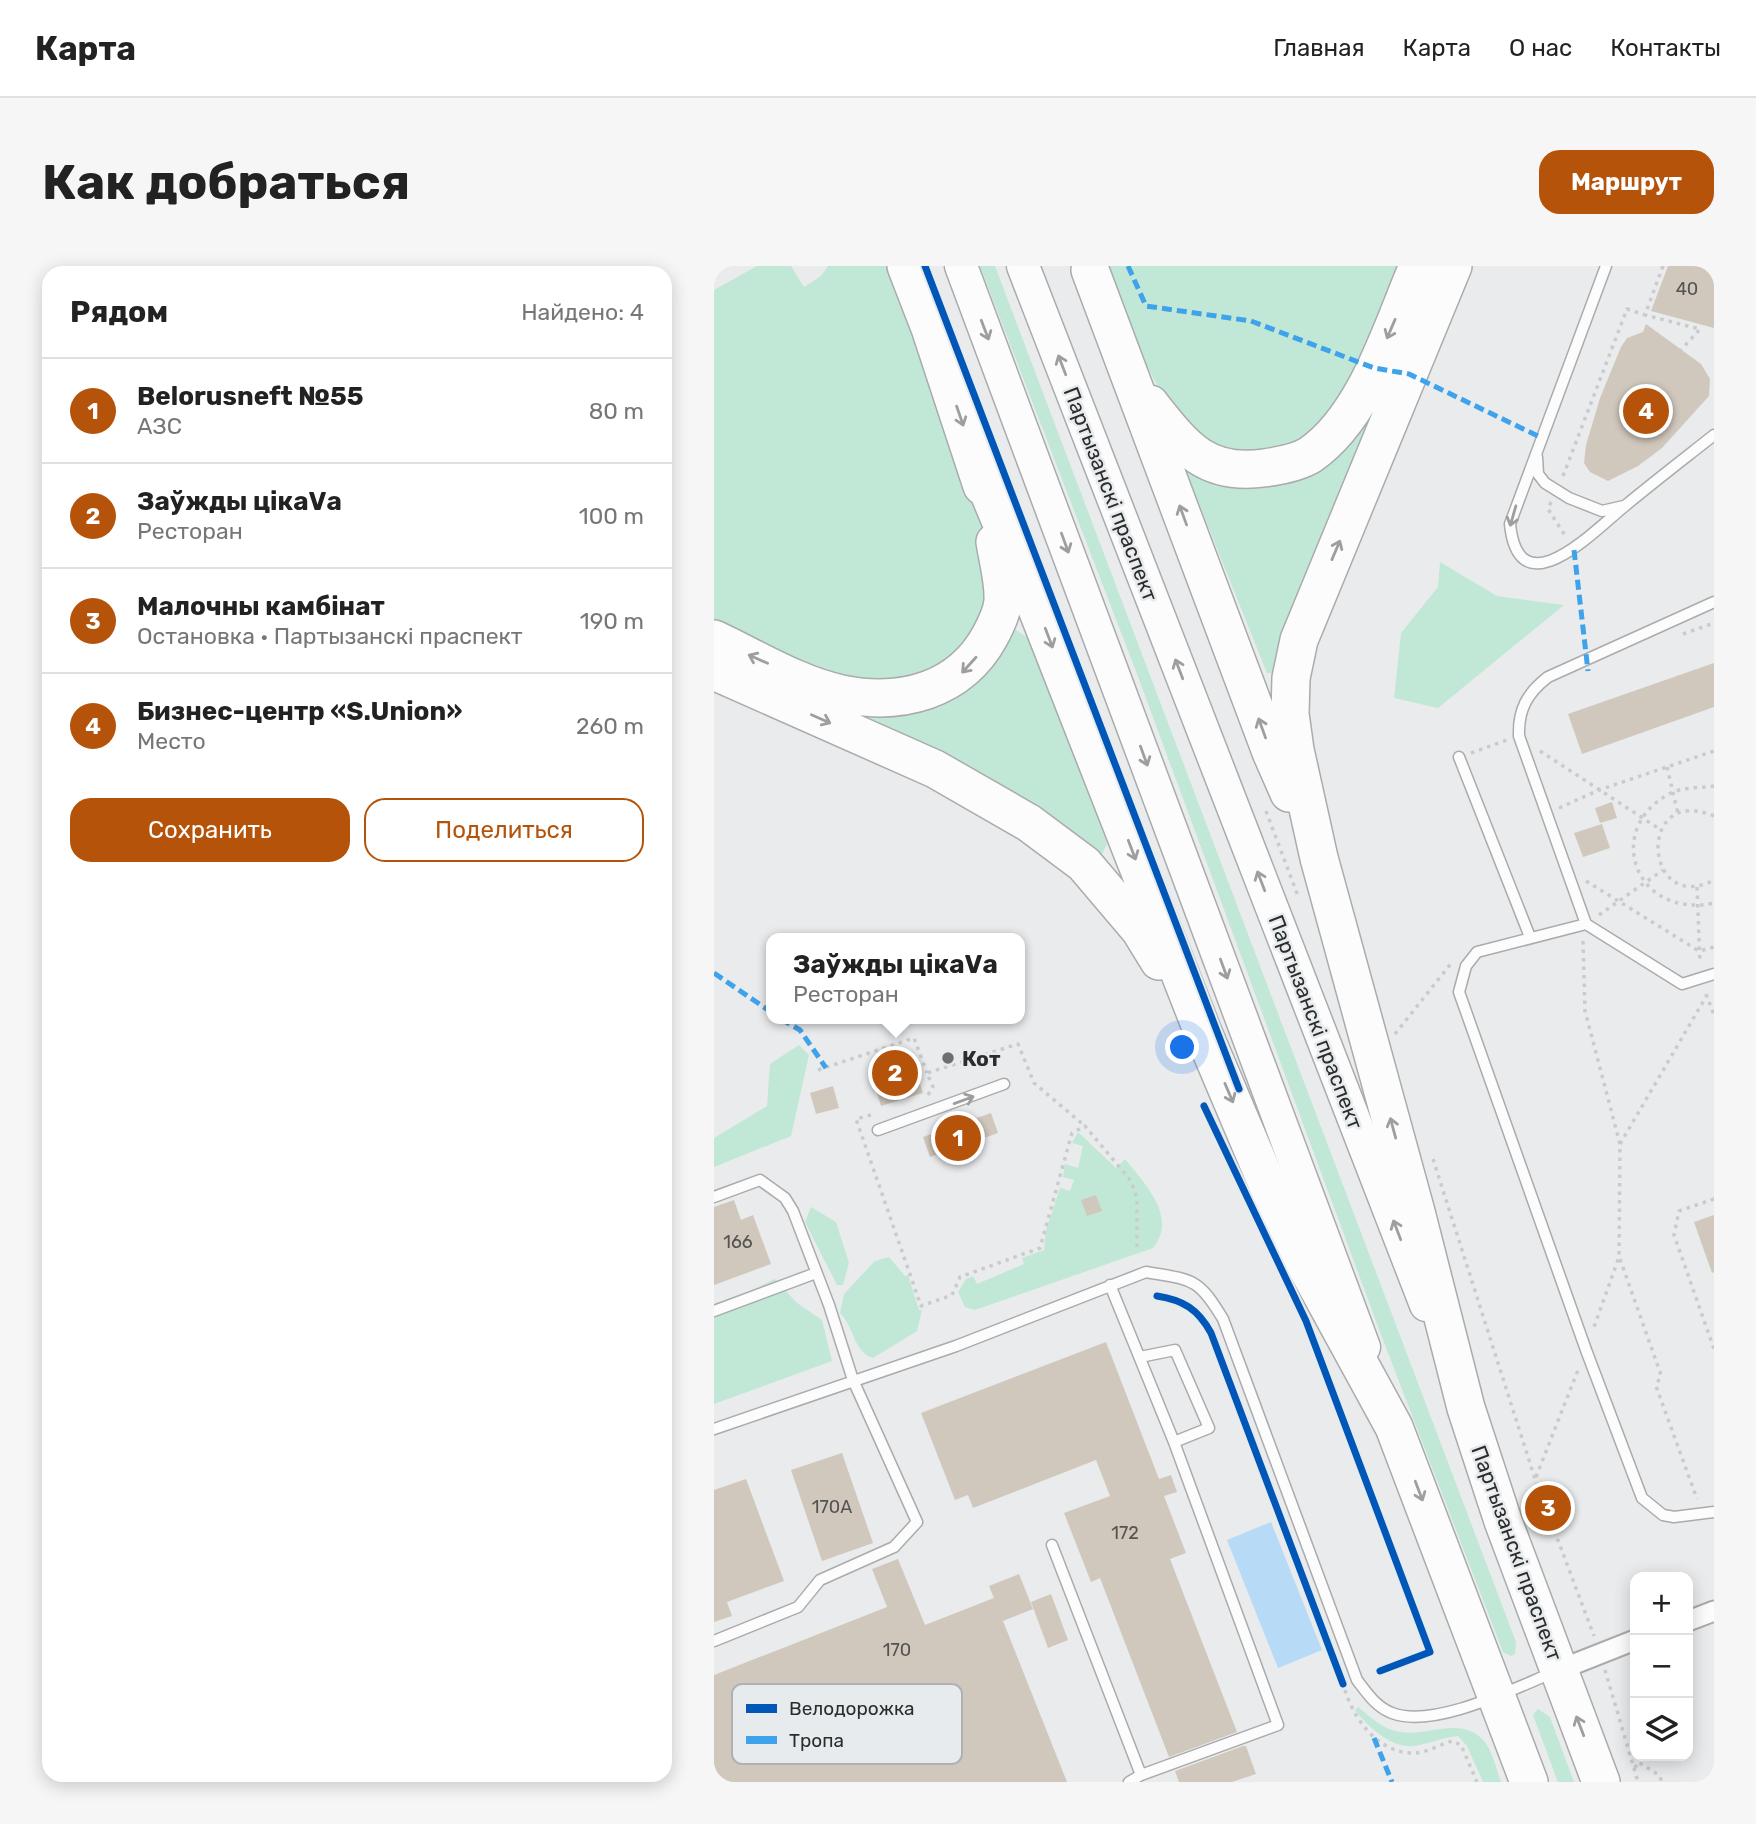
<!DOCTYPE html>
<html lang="ru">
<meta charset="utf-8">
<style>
:root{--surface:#fff;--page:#f6f6f6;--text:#222;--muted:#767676;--line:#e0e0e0;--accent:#b45309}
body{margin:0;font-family:Rubik,sans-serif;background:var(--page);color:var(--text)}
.controls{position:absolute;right:21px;bottom:21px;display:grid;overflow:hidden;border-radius:14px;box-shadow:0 4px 18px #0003}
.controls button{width:63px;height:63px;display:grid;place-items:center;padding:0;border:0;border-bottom:2px solid var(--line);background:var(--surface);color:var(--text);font:35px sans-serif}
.you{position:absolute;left:469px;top:782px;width:24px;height:24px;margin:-18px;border:5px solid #fff;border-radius:50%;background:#1a73e8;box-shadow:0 0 0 10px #1a73e833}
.badge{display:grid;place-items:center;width:46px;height:46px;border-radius:50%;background:var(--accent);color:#fff;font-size:23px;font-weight:700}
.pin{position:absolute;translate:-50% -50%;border:4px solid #fff;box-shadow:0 2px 7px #0006}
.popup{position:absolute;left:52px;top:667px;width:259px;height:91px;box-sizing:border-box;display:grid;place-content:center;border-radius:14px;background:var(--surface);filter:drop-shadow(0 2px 5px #0005);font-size:23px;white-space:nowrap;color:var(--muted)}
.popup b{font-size:26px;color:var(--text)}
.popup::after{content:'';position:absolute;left:50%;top:100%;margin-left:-14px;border:14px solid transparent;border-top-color:var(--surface)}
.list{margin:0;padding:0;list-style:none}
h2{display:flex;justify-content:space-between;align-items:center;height:91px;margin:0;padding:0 28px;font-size:30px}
h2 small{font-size:23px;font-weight:400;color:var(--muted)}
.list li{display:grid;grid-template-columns:46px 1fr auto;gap:21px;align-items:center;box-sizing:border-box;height:105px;padding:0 28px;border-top:2px solid var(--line)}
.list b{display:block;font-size:26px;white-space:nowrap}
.list p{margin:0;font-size:23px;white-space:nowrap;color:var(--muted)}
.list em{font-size:23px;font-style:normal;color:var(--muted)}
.actions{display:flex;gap:14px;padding:21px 28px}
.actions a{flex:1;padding:16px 0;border:2px solid var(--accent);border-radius:21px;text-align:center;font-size:24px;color:var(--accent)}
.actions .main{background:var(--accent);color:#fff}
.icon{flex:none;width:38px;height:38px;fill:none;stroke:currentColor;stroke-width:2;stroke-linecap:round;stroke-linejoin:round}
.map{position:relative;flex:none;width:1000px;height:1516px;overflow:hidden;border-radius:21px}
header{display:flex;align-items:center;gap:42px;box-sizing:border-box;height:98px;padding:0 35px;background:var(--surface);border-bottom:2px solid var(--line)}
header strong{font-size:33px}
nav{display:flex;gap:38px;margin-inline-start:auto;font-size:24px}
.intro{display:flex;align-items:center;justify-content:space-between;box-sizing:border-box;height:168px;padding:0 42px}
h1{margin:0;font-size:49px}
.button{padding:18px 32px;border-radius:21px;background:var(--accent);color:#fff;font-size:24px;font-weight:700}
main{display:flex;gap:42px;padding:0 42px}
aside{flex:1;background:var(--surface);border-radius:21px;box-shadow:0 4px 18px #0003}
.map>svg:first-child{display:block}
</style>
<header>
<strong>Карта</strong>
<nav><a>Главная</a><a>Карта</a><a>О нас</a><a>Контакты</a></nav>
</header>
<div class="intro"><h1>Как добраться</h1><a class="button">Маршрут</a></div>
<main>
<aside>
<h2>Рядом<small>Найдено: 4</small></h2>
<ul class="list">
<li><span class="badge">1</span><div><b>Belorusneft №55</b><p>АЗС</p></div><em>80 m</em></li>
<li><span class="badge">2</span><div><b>Заўжды цікаVа</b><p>Ресторан</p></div><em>100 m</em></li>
<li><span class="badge">3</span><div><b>Малочны камбінат</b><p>Остановка · Партызанскі праспект</p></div><em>190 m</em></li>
<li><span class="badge">4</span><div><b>Бизнес-центр «S.Union»</b><p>Место</p></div><em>260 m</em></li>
</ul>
<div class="actions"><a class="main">Сохранить</a><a>Поделиться</a></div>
</aside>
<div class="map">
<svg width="1000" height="1516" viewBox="0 0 1000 1516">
<rect width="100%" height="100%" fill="#e9ebec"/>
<path fill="#c1e8d6" d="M 43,0 L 77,0 L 90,21 L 107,10 L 114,0 L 178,0 L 274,260 L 277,354 L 209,415 L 117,413 L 0,362 L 0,24 Z
M 266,0 L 281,0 L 802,1376 L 801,1388 L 797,1390 L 789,1386 L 666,1066 L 423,408 Z
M 390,0 L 693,0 L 643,117 L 595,177 L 542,189 L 502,181 L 481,167 L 453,137 L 424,84 Z
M 715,0 L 562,407 L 553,407 L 467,193 L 572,211 Z
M 726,296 L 783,330 L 850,339 L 724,442 L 680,432 L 687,367 L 724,321 Z
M 302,364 L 314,372 L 384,550 L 393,578 L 387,590 L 380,590 L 104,432 C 130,429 248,423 262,415 C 283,402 289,371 302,364 Z
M 85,779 L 95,789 L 77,870 L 0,901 L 0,872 L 53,840 L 56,798 Z
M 364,866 L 402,902 L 411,893 C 431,918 464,951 439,982 L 261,1044 L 251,1041 L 244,1026 L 252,1013 L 259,1010 L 263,1018 L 310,998 L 308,992 L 330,984 L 332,964 L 346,922 L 356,925 L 360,914 L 349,911 L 351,898 L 364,902 L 369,880 L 358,877 Z
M 97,941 L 122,956 L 135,997 L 129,1019 L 123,1019 L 91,956 Z
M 175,991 L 191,1010 L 194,1009 L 205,1044 L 208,1044 L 203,1065 L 159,1092 C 139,1086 140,1060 126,1047 L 130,1028 L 161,995 Z
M 61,1013 L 83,1037 L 108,1054 L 118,1095 L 0,1138 L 0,1042 Z
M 644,1441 C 656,1451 670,1464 686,1466 C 714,1471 747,1449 770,1475 C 779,1486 782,1503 787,1516 L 769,1516 L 753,1480 L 744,1470 C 729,1471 715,1478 700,1480 C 678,1483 653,1460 641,1444 Z
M 824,1443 L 836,1451 L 860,1516 L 844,1516 L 819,1449 Z"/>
<path fill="#b7daf6" d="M 557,1256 L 608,1384 L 564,1402 L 513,1274 Z"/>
<path fill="#d1c8bd" d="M 954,0 L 1000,0 L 1000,62 L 937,45 Z
M 932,58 L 987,98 L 996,113 L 995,130 L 948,182 L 924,200 L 894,215 L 876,206 L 870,197 L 872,179 L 886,132 L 907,81 L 913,72 L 929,66 Z
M 1000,397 L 1000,441 L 868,488 L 854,448 Z
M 898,536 L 903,552 L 886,557 L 881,542 Z
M 888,558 L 896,582 L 869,591 L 860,567 Z
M 196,786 L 209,827 L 167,840 L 155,799 Z
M 119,820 L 125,842 L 102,848 L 96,827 Z
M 277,847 L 284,867 L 216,891 L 209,871 Z
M 382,929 L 388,945 L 373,950 L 367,934 Z
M 20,934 L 27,954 L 39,949 L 57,998 L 0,1019 L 0,941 Z
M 1000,949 L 1000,1006 L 998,1007 L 980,956 Z
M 392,1076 L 445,1213 L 457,1209 L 463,1226 L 450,1230 L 472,1287 L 456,1293 L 523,1466 L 455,1491 L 386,1312 L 377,1316 L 350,1247 L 396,1230 L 382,1194 L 259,1242 L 254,1229 L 241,1234 L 207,1147 Z
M 128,1187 L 159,1277 L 108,1295 L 77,1204 Z
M 32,1213 L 70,1315 L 13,1336 L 18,1350 L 0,1356 L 0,1224 Z
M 184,1293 L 211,1359 L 280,1332 L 275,1320 L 305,1308 L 319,1343 L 289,1355 L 353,1516 L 0,1516 L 0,1409 L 173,1341 L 158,1303 Z
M 337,1328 L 354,1374 L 334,1382 L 317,1336 Z
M 529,1480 L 532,1480 L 542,1508 L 518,1516 L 465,1516 L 461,1505 Z"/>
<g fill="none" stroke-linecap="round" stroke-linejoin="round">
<defs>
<path id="lane" d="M 892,0 L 796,258 C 805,346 883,262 912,239 C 941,215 971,192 1000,169
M 823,191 L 824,208 L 831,217 L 855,232 L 888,245 L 910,240
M 1000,336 L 834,411 C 813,427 804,444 805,470 L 872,658 L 968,718 L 1000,708
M 745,491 L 816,671
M 872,658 L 763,686 L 752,700 L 745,726 L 872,1084 L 928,1232 L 949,1249 L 960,1251 L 1000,1246
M 164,864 L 290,818
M 0,931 L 46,914 L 71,932 L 79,945 L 115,1039 L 139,1114 L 203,1256 L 180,1281 L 106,1314 L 84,1341 L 0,1375
M 396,1019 L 460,1176 L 495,1162 L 461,1084 L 426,1091
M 0,1045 L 102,1007
M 0,1163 L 242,1080 L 432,1006 C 478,1014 484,1011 509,1053 L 643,1414 C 653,1427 662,1441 678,1447 C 719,1463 799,1423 838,1407
M 338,1279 L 427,1509 L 564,1459 L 460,1176
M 415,1516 L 427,1509"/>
<path id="street" d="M 974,1355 L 1000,1345
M 845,1404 L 921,1374"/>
<path id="primary" d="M 247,0 L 650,1081
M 309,0 L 712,1039"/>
<path id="highway" d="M 192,0 L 216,62 L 268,220
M 739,0 L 585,374 L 577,412 L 576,448 L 581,484 L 605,592 L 702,946 L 752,1142 L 789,1255 L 887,1516
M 376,4 L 557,486 L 575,527
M 436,138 C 470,181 491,210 550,202 C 564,200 583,197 596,189 C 652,151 678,60 704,0
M 262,196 L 319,333 L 488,764 L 574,967 L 680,1161 L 815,1516
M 0,373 C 41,392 84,419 128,428 C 187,440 246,425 276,370 C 282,359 288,347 289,335 C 290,315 284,295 281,276
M 0,405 L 221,503 L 315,557 L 370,598 L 426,664 L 445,695"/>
</defs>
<use href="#lane" stroke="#aaabac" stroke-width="13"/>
<use href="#street" stroke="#aaabac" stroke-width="23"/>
<use href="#primary" stroke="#aaabac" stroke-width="35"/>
<use href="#highway" stroke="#aaabac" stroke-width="40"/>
<path stroke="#cacbcc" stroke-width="3.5" stroke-dasharray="3.5 5" stroke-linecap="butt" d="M 949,0 L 931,49 L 986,63 L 967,84
M 849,210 L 913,43 L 931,49
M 837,236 L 834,243 L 852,271
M 969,368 L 1000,357
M 826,485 L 947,564
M 757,487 L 793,474
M 953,501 L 964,548
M 1000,520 C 987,522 969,521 957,527 C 888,562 921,654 1000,637
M 845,542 L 885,524 L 1000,485
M 552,545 L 584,630
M 1000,550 C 921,517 930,651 1000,614
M 872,615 L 985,685 L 1000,681
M 983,621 L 986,697
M 885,649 L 949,604
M 869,675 L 871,745 L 906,878 L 905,991 L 880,1061
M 992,728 L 1000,749
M 681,768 L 739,695
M 104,804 L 200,772 L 213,807
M 214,829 L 219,821 L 213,807 L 304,778 L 320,817 L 371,860
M 157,849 L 142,853 L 207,1040 L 238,1029 L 246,1011 L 326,982 L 358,867 L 371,860 L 417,915 L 423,932 L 423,982
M 906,878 L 993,729
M 719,893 L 821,1213 L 880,1370
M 1000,933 L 965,945 L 960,969 L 1000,1083
M 906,993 L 947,1109 L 942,1120 L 983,1233
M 443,1030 L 466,1034 L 490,1054
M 602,1080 L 716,1386 L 666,1405
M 822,1211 L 864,1104
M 816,1247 L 834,1242
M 891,1404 L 924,1516
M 631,1424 C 640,1454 665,1488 701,1487 C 712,1487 727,1478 738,1475 L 747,1479 L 763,1516
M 921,1502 L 924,1496 L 945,1509 L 948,1516"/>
<use href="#lane" stroke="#fcfcfc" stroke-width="10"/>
<use href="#street" stroke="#fcfcfc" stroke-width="19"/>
<use href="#primary" stroke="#fcfcfc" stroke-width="32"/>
<use href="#highway" stroke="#fcfcfc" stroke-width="37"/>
<path stroke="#3ea3eb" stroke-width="5" stroke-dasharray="10 5" stroke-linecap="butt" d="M 414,0 L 432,40 L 537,55 L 660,102 L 695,108 L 828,172
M 860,284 L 874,405
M 0,707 L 57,746
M 67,753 L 86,764 L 112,802
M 660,1472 L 678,1516"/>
<defs>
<path id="cycleway" d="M 211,0 L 525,823
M 490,840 L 592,1055 L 716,1386 L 666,1405
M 443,1030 C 469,1034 484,1043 497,1067 L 629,1418"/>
</defs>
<use href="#cycleway" stroke="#e8ebed" stroke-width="11"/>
<use href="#cycleway" stroke="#0057b8" stroke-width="7"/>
</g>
<defs><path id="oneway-shaft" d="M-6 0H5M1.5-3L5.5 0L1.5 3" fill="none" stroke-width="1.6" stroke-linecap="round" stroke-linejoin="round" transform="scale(1.75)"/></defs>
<g stroke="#9e9e9e">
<use href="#oneway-shaft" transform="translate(677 63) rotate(113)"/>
<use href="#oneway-shaft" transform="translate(271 64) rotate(69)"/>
<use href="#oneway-shaft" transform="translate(348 99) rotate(-111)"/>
<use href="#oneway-shaft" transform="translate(246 150) rotate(71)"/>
<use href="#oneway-shaft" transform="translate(469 249) rotate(-110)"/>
<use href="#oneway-shaft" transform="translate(799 250) rotate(106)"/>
<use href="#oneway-shaft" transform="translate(351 277) rotate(70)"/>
<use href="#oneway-shaft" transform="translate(622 284) rotate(-67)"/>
<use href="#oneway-shaft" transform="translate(335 372) rotate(69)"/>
<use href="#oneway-shaft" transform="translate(44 393) rotate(-156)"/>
<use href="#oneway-shaft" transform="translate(255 399) rotate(132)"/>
<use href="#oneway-shaft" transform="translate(465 403) rotate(-111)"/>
<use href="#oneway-shaft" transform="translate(107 453) rotate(24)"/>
<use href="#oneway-shaft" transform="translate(548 462) rotate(-110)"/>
<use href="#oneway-shaft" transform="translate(430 490) rotate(70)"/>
<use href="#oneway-shaft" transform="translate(418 584) rotate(69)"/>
<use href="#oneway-shaft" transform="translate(547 615) rotate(-111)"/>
<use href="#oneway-shaft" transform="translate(510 703) rotate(70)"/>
<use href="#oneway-shaft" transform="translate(515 827) rotate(67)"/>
<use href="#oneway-shaft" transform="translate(250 834) rotate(-20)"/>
<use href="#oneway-shaft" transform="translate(679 862) rotate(-105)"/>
<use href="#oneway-shaft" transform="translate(683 964) rotate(-111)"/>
<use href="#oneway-shaft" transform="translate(705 1225) rotate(69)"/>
<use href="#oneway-shaft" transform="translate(866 1460) rotate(-111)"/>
</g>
<circle fill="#6e6f6f" stroke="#e8ebed" stroke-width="2.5" cx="234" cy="792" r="7"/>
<g text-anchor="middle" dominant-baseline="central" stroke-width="5" stroke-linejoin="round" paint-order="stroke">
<g font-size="18" fill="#545350">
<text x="973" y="23">40</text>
<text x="24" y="976">166</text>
<text x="118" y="1241">170А</text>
<text x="411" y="1267">172</text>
<text x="183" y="1384">170</text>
</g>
<g font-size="21" fill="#2b2c2c" stroke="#e8ebed">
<text transform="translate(397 228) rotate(69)">Партызанскі праспект</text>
<text transform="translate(602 756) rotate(69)">Партызанскі праспект</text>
<text transform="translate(803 1287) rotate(70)">Партызанскі праспект</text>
</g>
<g font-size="21" font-weight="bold" fill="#2b2c2c" stroke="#e8ebed" text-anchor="start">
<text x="248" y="792">Кот</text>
</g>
</g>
<rect x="18" y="1418" width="230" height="80" rx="10" fill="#e8ebed" stroke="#afb2b3" stroke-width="2"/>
<rect x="32" y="1438" width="31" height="9" fill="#0057b8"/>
<rect x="32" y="1470" width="31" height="8" fill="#3ea3eb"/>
<g font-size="19" fill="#2b2c2c">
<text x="75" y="1449">Велодорожка</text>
<text x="75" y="1481">Тропа</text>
</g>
</svg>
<div class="controls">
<button>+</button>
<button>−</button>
<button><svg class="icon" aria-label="layers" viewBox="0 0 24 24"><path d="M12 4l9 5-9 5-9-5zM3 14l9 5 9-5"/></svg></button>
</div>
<div class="you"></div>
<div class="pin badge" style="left:244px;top:872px">1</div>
<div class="pin badge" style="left:181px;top:807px">2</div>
<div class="popup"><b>Заўжды цікаVа</b>Ресторан</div>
<div class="pin badge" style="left:834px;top:1242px">3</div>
<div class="pin badge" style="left:932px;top:145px">4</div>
</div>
</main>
